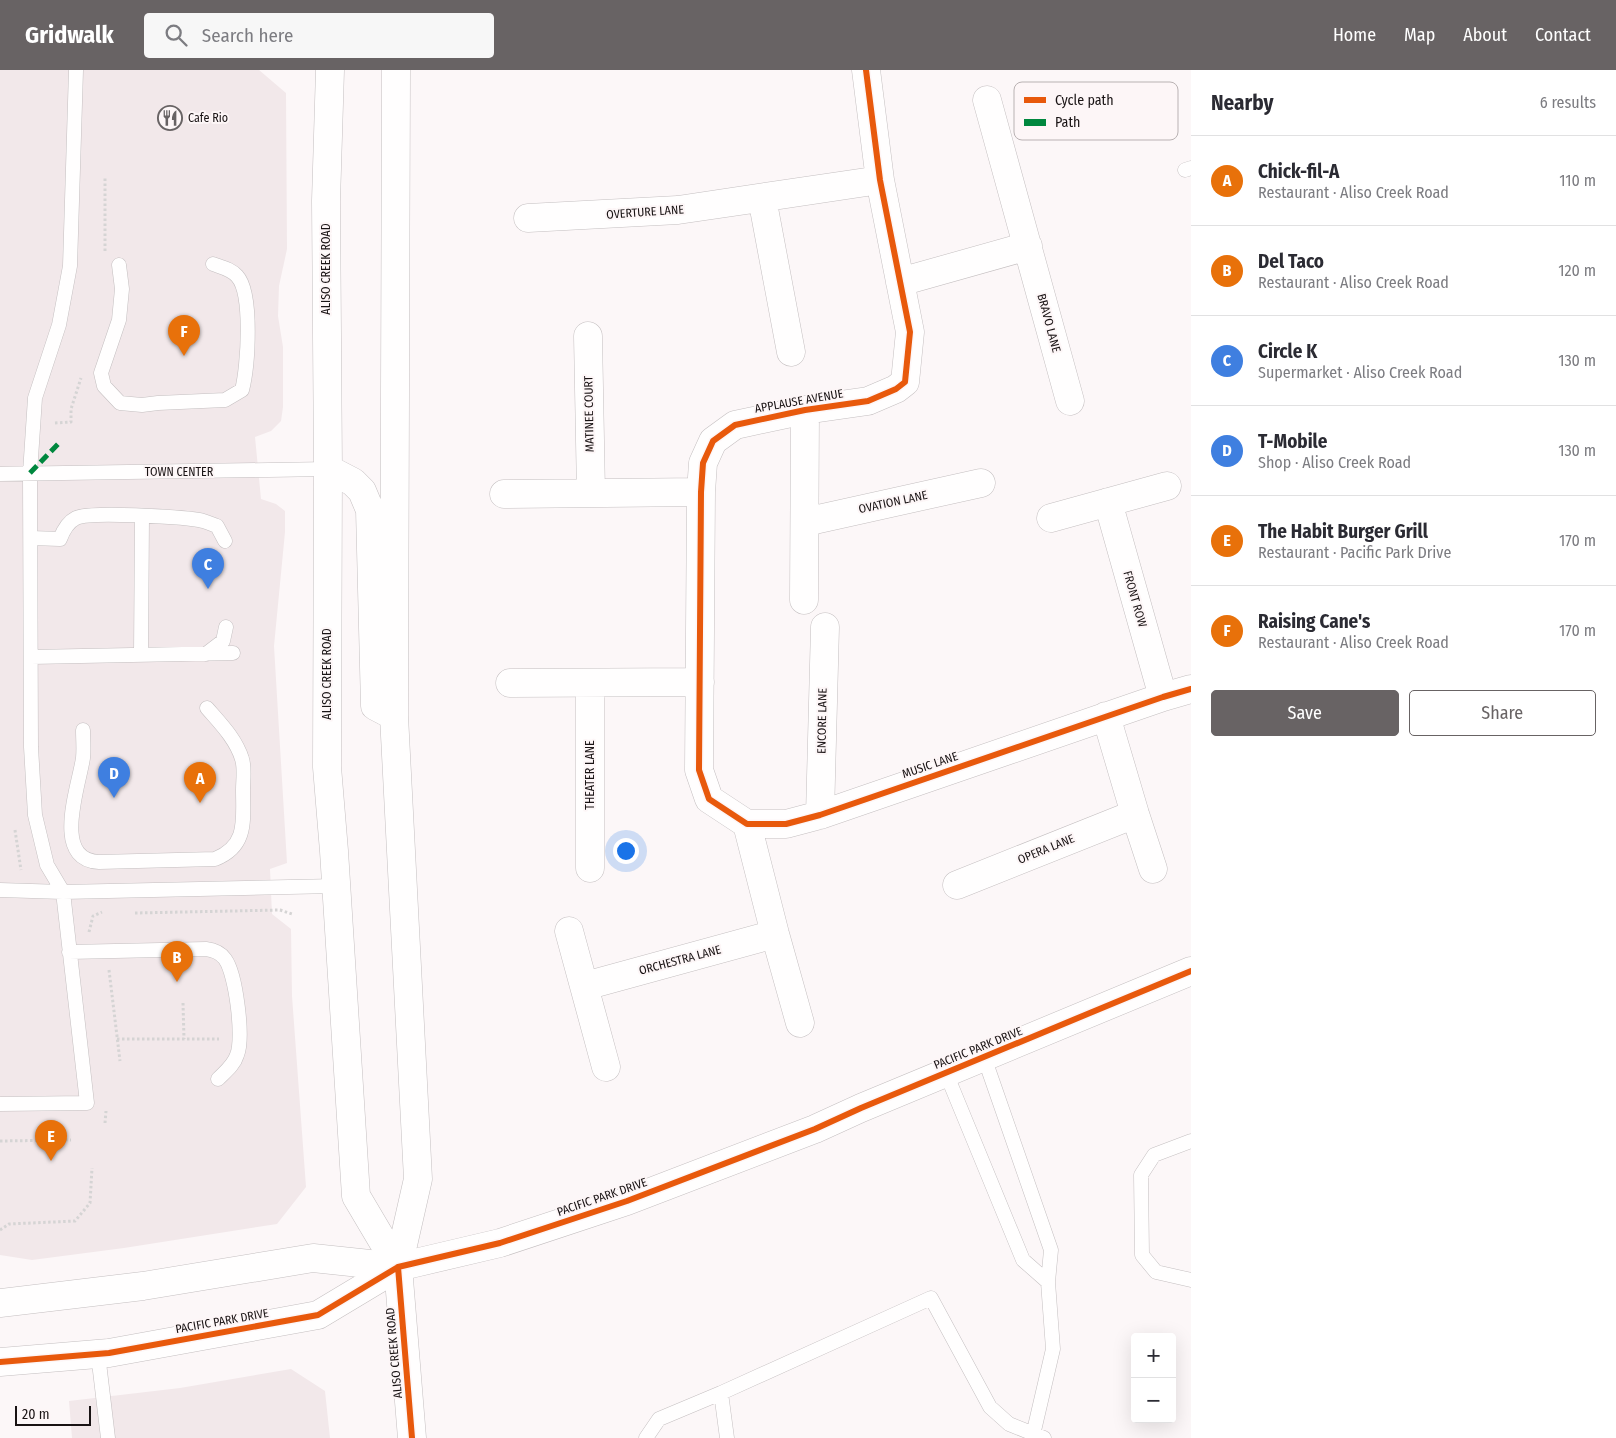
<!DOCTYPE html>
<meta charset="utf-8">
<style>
:root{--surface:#fff;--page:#f7f7f7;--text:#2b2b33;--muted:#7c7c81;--line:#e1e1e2;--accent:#686364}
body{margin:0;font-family:"Fira Sans Condensed",sans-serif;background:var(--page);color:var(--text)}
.controls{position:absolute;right:15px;bottom:15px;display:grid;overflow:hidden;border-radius:5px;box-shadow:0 5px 20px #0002}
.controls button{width:45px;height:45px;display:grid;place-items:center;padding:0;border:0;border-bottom:1px solid var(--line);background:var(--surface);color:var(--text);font:25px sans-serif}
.scale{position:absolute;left:15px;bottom:12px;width:76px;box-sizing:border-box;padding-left:5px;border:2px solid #191314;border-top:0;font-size:14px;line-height:18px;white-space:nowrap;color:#191314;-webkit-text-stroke:4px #fdf6f7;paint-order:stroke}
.you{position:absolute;left:625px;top:780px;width:18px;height:18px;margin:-12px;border:4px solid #fff;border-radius:50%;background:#1a73e8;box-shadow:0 0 0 8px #1a73e833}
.badge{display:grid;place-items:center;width:32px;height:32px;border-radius:50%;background:var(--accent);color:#fff;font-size:16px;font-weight:700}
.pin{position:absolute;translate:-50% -41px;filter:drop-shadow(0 1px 2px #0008)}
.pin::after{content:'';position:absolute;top:26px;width:18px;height:15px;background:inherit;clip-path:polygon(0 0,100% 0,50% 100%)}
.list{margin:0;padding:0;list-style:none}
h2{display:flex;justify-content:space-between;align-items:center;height:65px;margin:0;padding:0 20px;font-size:21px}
h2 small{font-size:16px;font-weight:400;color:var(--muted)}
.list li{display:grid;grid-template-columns:32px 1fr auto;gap:15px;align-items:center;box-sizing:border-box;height:90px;padding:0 20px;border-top:1px solid var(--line)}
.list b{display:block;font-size:19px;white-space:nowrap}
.list p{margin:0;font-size:16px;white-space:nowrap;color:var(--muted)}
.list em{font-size:16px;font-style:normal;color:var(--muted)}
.actions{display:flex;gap:10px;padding:15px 20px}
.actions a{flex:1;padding:11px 0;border:1px solid var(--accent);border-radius:5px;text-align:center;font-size:18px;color:var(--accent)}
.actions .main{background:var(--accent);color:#fff}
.icon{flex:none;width:28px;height:28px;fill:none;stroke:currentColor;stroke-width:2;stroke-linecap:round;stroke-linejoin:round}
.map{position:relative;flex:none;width:1191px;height:1368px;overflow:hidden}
header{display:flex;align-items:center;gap:30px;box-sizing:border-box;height:70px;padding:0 25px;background:var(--accent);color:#fff}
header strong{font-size:24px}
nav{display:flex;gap:28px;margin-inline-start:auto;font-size:18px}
.search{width:350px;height:45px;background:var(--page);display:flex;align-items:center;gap:12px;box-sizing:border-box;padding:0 18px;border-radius:5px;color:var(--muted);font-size:19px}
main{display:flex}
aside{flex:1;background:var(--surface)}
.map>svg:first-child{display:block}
</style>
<header>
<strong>Gridwalk</strong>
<div class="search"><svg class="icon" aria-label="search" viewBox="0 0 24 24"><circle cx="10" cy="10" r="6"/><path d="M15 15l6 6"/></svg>Search here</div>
<nav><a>Home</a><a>Map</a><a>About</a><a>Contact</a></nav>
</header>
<main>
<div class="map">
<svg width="1191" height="1368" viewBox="0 0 1191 1368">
<rect width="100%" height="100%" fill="#fcf7f8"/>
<path fill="#f2e8ea" d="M 0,0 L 259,0 L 286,23 L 287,179 L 279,216 L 278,246 L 283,277 L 283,337 L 281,351 L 271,361 L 255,367 L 261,429 L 276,434 L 285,441 L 285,462 L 274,576 L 287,793 L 270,799 L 272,844 L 291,859 L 292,926 L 306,1117 L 277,1154 L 124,1178 L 32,1190 L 0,1185 Z
M 291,1299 L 325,1321 L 330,1368 L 72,1368 L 69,1331 L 180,1318 Z"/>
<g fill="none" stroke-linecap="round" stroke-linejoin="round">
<defs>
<path id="lane" d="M 1185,100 L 1191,98
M 119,195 L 122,219 L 119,250 L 101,303 L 104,316 L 120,333 L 142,335 L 158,333 L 225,330 L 242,320 C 248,297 253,223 237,206 C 231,199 221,197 213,194
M 0,404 L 328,399
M 31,468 L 60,469 C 63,461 68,452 76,448 C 90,441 180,447 199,450 C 205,451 211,454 217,456 L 225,471
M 206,584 L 223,571 L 226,557
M 141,585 L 142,446
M 31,587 L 233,583
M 83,660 C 83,669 84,679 83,688 C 79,716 51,790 99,792 L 215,789 C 248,776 243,750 243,720 C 243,710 245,698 242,689 C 236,669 220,653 207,638
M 0,820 L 63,822 L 336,816
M 69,882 L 206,879 C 214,880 220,882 225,889 C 236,904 244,968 237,985 C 234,995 226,1001 218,1009
M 984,987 L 1051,1180 L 1048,1212 L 1053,1279 L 1033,1365
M 946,1003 L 1023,1190 L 1048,1212
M 0,1034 L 87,1033 L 63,822 L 47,795 L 35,745 L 31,677 L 30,403 L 35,328 L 59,255 L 70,196 L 76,0
M 1191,1071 L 1154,1085 L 1141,1105 L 1142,1185 L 1156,1202 L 1191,1210
M 98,1284 L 108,1368
M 646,1368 L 659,1349 L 721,1323
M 727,1368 L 721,1323 L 931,1228 L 990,1337 L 1009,1354 L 1044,1368"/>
<path id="street" d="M 866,0 L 880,110 L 910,262 L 905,312 L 896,319 L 868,331 L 805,340 L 735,355 L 713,371 L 703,393 L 701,422 L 699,700 L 709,729 L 747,754 L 786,754 L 820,745 L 1163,627 L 1191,619
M 987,30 L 1070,331
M 762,128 L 791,282
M 528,148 L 678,140 L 880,110
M 900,212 L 1028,176
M 588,266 L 591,423
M 504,424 L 701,422
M 1108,432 L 1163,627
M 1051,448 L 1167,416
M 805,452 L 981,413
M 804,530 L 805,340
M 510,613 L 700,612
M 590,613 L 590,798
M 1106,646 L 1135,744 L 1153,799
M 820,745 L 825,557
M 747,754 L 775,864 L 800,953
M 957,815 L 1135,744
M 569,861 L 606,997
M 585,916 L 775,864"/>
<path id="secondary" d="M 0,1233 L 143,1216 L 313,1188 L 398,1197
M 0,1292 L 109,1283 L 318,1245 L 398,1197 L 500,1173 L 627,1131 L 815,1059 L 861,1038 L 1191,901"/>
<path id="primary" d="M 330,0 L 326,131 L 328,399 L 327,697 L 334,781 L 356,1126 L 398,1197
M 396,0 L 394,646 L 418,1109 L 398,1197 L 412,1368
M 328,399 L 353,412 L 362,421 L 370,440 L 375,636 L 394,646"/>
</defs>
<use href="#lane" stroke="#c4bfc0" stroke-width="15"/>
<use href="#street" stroke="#c4bfc0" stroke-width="29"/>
<use href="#secondary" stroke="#c4bfc0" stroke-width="29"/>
<use href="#primary" stroke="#c4bfc0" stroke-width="29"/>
<path stroke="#d5d4d4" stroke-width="3" stroke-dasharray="2.5 2.5" stroke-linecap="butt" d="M 105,181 L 105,106
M 55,353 L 71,352 L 71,339 L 81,308
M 15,760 L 21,800
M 135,843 L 280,840 L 292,844
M 89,862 L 93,846 L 102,842
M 109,900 L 120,991
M 183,933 L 184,969
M 117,969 L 219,969
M 105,1053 L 106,1041
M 0,1071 L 71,1070
M 0,1160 L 9,1154 L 75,1151 L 90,1133 L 92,1098"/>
<use href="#lane" stroke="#fffefe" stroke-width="14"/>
<use href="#street" stroke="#fffefe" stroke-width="28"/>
<use href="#secondary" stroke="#fffefe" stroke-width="28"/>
<use href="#primary" stroke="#fffefe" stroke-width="28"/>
<path stroke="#00873e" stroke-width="5" stroke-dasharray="10 5" stroke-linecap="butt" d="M 30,403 L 61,371"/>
<defs>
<path id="cycleway" d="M 866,0 L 880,110 L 910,262 L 905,312 L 896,319 L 868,331 L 805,340 L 735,355 L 713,371 L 703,393 L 701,422 L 699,700 L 709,729 L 747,754 L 786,754 L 820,745 L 1163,627 L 1191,619
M 398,1197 L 412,1368
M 0,1292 L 109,1283 L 318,1245 L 398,1197 L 500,1173 L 627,1131 L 815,1059 L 861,1038 L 1191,901"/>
</defs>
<use href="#cycleway" stroke="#fdf6f7" stroke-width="9"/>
<use href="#cycleway" stroke="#e8590c" stroke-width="6"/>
</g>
<defs>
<symbol id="restaurant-ring" viewBox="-11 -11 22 22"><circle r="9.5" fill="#fdf6f7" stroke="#686364" stroke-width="1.5"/><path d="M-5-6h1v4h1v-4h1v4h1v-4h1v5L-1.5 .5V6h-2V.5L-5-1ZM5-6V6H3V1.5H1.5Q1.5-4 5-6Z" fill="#686364"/></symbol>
</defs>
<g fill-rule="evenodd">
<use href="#restaurant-ring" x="156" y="34" width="28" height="28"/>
</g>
<g text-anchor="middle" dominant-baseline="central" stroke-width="4" stroke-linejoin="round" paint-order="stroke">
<g font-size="12" fill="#191314" stroke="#fdf6f7" text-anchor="start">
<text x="188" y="48">Cafe Rio</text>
</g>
<g font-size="12" fill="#191314" stroke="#fdf6f7">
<text transform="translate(645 142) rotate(-4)">OVERTURE LANE</text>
<text transform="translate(326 199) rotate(-90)">ALISO CREEK ROAD</text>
<text transform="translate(1049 253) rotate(75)">BRAVO LANE</text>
<text transform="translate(799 331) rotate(-10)">APPLAUSE AVENUE</text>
<text transform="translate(589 344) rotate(-91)">MATINEE COURT</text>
<text x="179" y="402">TOWN CENTER</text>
<text transform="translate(893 432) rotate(-12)">OVATION LANE</text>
<text transform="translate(1135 529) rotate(74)">FRONT ROW</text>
<text transform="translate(327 604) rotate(-90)">ALISO CREEK ROAD</text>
<text transform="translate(822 651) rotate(-89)">ENCORE LANE</text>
<text transform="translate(930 695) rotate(-19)">MUSIC LANE</text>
<text transform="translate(590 705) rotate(-90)">THEATER LANE</text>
<text transform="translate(1046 779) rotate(-22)">OPERA LANE</text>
<text transform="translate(680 890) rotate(-15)">ORCHESTRA LANE</text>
<text transform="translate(978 978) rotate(-22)">PACIFIC PARK DRIVE</text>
<text transform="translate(602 1127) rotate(-19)">PACIFIC PARK DRIVE</text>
<text transform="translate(222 1251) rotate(-10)">PACIFIC PARK DRIVE</text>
<text transform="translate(394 1283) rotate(-95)">ALISO CREEK ROAD</text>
</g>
</g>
<rect x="1014" y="12" width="164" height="58" rx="8" fill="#fdf6f7" stroke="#b9b2b3" stroke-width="1"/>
<rect x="1024" y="27" width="22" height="6" fill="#e8590c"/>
<rect x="1024" y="49" width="22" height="7" fill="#00873e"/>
<g font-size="14" fill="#191314">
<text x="1055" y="35">Cycle path</text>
<text x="1055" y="57">Path</text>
</g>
</svg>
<div class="controls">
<button>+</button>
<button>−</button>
</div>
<div class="scale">20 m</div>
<div class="you"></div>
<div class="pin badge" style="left:200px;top:733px;background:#e8710a">A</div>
<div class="pin badge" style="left:177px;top:912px;background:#e8710a">B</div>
<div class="pin badge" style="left:208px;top:519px;background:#3f7fe0">C</div>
<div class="pin badge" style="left:114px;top:728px;background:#3f7fe0">D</div>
<div class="pin badge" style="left:51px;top:1091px;background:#e8710a">E</div>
<div class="pin badge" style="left:184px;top:286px;background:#e8710a">F</div>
</div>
<aside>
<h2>Nearby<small>6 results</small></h2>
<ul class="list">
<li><span class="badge" style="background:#e8710a">A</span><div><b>Chick-fil-A</b><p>Restaurant · Aliso Creek Road</p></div><em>110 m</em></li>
<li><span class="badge" style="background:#e8710a">B</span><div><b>Del Taco</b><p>Restaurant · Aliso Creek Road</p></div><em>120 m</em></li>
<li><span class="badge" style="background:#3f7fe0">C</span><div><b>Circle K</b><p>Supermarket · Aliso Creek Road</p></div><em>130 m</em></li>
<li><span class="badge" style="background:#3f7fe0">D</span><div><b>T-Mobile</b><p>Shop · Aliso Creek Road</p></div><em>130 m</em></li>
<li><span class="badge" style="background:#e8710a">E</span><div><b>The Habit Burger Grill</b><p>Restaurant · Pacific Park Drive</p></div><em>170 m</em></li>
<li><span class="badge" style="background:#e8710a">F</span><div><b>Raising Cane's</b><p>Restaurant · Aliso Creek Road</p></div><em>170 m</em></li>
</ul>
<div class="actions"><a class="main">Save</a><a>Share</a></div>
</aside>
</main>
